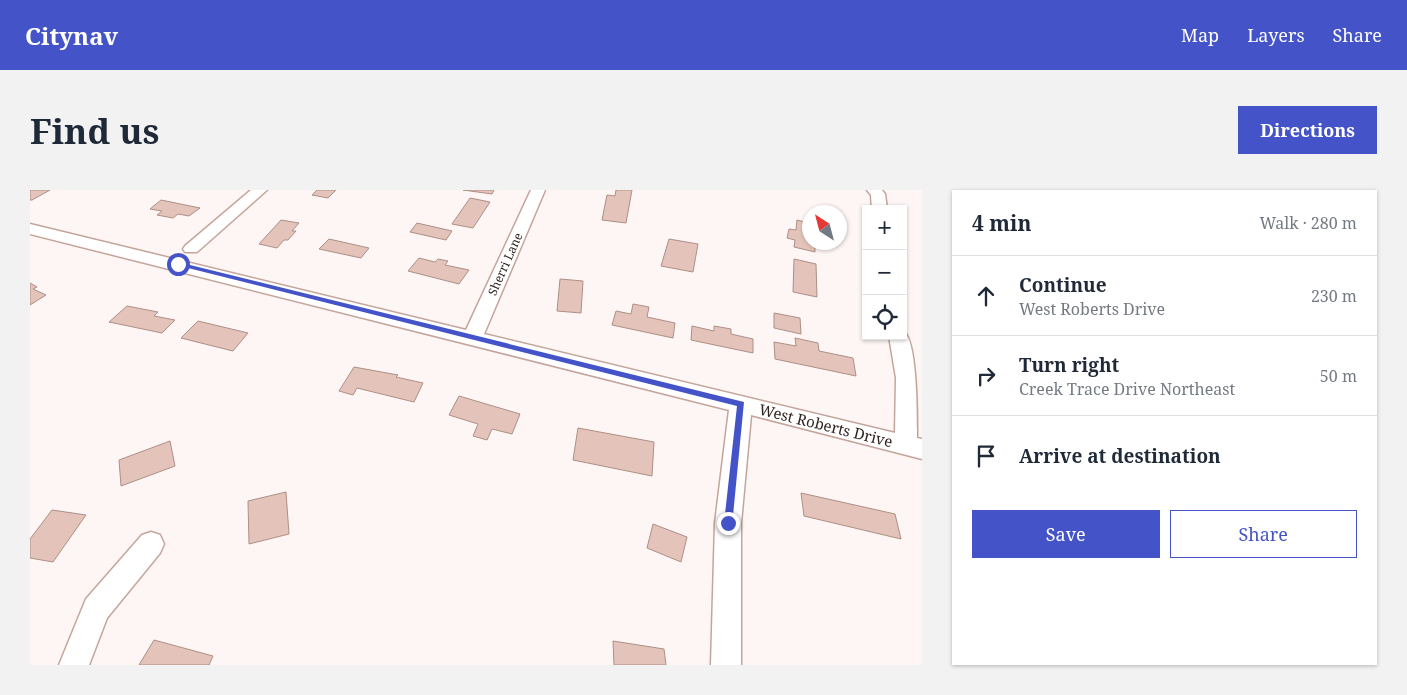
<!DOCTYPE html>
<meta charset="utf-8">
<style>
:root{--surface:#fff;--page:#f2f2f3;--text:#1f2937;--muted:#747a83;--line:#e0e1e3;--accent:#4454c8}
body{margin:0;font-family:"Noto Serif",serif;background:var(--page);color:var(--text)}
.controls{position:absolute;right:15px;top:15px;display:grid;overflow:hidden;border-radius:0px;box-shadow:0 1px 4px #0004}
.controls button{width:45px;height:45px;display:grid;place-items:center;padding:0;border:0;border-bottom:1px solid var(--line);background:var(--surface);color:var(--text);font:25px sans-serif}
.compass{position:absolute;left:772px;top:15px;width:45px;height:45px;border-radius:50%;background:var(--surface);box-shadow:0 1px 4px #0004;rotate:324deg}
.stop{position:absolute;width:15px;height:15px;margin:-11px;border:4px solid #4454c8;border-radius:50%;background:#fff}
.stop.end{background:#4454c8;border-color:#fff;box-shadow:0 1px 5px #0008}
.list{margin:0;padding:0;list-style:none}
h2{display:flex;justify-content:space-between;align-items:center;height:65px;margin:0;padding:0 20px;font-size:21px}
h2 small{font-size:16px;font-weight:400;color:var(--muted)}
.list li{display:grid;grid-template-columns:32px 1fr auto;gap:15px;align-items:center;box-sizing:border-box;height:80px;padding:0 20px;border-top:1px solid var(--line)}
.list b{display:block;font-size:19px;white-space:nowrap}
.list p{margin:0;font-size:16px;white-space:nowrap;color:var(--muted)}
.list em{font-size:16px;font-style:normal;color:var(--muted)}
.actions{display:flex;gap:10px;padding:15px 20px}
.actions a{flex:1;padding:11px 0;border:1px solid var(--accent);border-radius:0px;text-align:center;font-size:18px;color:var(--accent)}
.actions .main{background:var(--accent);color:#fff}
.icon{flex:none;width:28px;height:28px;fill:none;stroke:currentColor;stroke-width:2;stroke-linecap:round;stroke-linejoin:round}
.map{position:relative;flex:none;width:892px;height:475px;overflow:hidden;border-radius:0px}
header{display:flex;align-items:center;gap:30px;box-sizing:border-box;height:70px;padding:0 25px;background:var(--accent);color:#fff}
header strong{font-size:24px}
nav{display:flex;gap:28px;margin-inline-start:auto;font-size:18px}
.intro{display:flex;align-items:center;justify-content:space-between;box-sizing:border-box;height:120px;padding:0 30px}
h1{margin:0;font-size:35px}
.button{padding:12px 22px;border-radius:0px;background:var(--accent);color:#fff;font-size:18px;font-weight:700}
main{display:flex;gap:30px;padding:0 30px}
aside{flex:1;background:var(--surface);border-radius:0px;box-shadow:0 1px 4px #0004}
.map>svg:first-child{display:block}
</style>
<header>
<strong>Citynav</strong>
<nav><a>Map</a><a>Layers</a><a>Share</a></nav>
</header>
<div class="intro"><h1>Find us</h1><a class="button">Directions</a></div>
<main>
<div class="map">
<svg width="892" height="475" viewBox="0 0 892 475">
<rect width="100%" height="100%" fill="#fdf6f4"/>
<path fill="#e4c4ba" stroke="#ad8f86" d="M 0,0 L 20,0 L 2,10 L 0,10 Z
M 287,0 L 306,0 L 298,8 L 282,5 Z
M 433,0 L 464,0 L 462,4 Z
M 586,0 L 602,0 L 596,33 L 572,30 L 577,5 L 585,6 Z
M 440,8 L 460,12 L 443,38 L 422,34 Z
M 131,10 L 170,18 L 159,26 L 148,24 L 143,28 L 127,25 L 132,21 L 120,19 Z
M 251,30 L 269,33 L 262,41 L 266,41 L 258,50 L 254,50 L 247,58 L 229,54 Z
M 767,30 L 779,33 L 779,52 L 791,52 L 791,59 L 785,57 L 785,62 L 764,57 L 765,50 L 757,48 L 759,39 L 766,40 Z
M 387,33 L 422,41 L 416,50 L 380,42 Z
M 299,49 L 339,58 L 331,68 L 289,59 Z
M 639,49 L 668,54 L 663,82 L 631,76 Z
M 389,68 L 405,72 L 408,69 L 418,71 L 415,75 L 439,80 L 429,94 L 378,81 Z
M 764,69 L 786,74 L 787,107 L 763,102 Z
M 530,89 L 553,91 L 551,123 L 527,121 Z
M 0,93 L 7,97 L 3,99 L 16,105 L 0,115 Z
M 603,114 L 619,117 L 617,127 L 645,133 L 643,148 L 582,135 L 586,121 L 601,124 Z
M 97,116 L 128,122 L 124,126 L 145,130 L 132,143 L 79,132 Z
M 744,123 L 770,128 L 771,144 L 744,138 Z
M 168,131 L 218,143 L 203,161 L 151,148 Z
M 662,136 L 684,141 L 684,136 L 701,139 L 701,144 L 723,149 L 723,163 L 661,150 Z
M 765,148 L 788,153 L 789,161 L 823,168 L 826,186 L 745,169 L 744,152 L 766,156 Z
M 324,177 L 368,185 L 366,187 L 393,193 L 384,212 L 327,198 L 323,205 L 309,201 Z
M 429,206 L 490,224 L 482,244 L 462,239 L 457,250 L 443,246 L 448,234 L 419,225 Z
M 548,238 L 624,252 L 622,286 L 543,270 Z
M 140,251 L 145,276 L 91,296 L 89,270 Z
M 256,302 L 259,344 L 219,354 L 218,311 Z
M 771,303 L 865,324 L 871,349 L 774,326 Z
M 22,320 L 56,325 L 23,372 L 0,368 L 0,349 Z
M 623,334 L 657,347 L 651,372 L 617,358 Z
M 124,450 L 183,466 L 179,475 L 109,475 Z
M 583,451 L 634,459 L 636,475 L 584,475 Z"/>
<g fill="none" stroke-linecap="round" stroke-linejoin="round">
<defs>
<path id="minor" d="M 221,0 L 237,0 L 167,62 L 155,62 L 153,59 L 155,56 Z
M 501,0 L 515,0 L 454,144 L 865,243 L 866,188 L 859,146 L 873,146 L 873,141 C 888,149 887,230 887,248 L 892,249 L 892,269 L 721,225 L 711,333 L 711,475 L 681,475 L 685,333 L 699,220 L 0,44 L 0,34 L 436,140 Z
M 837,0 L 852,0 L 855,4 L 857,19 L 842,19 L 841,5 Z
M 121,342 L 130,345 L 134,354 L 130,363 L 77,428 L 59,475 L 29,475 L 56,409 L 112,345 Z"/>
</defs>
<use href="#minor" stroke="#c4a59b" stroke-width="3"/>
<use href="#minor" fill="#fff" fill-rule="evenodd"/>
</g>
<path fill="#4454c8" d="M 148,72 L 714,212 L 702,336 L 698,337 L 694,333 L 707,216 L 146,75 Z"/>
<g text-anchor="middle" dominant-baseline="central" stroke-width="4" stroke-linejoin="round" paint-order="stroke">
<g font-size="12" fill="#302420" stroke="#fff">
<text transform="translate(475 74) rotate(-66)">Sherri Lane</text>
</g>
<g font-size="15" fill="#302420" stroke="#fff">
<text transform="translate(796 235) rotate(14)">West Roberts Drive</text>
</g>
</g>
</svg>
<div class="controls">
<button>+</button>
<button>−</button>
<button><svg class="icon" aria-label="locate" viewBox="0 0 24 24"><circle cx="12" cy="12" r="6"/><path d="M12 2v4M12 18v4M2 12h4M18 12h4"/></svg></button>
</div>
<svg class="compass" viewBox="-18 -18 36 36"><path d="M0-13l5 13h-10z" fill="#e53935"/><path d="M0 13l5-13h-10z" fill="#747a83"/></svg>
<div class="stop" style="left:148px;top:74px"></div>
<div class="stop end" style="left:698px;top:333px"></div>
</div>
<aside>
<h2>4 min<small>Walk · 280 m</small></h2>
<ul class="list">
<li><svg class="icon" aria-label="ahead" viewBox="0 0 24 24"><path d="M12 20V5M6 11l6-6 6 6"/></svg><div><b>Continue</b><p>West Roberts Drive</p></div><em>230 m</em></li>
<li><svg class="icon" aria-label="right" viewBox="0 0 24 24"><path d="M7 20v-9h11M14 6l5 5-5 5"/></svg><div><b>Turn right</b><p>Creek Trace Drive Northeast</p></div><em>50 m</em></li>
<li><svg class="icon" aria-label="arrive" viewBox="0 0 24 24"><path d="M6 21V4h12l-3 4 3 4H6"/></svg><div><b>Arrive at destination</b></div></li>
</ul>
<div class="actions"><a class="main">Save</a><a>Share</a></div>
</aside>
</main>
